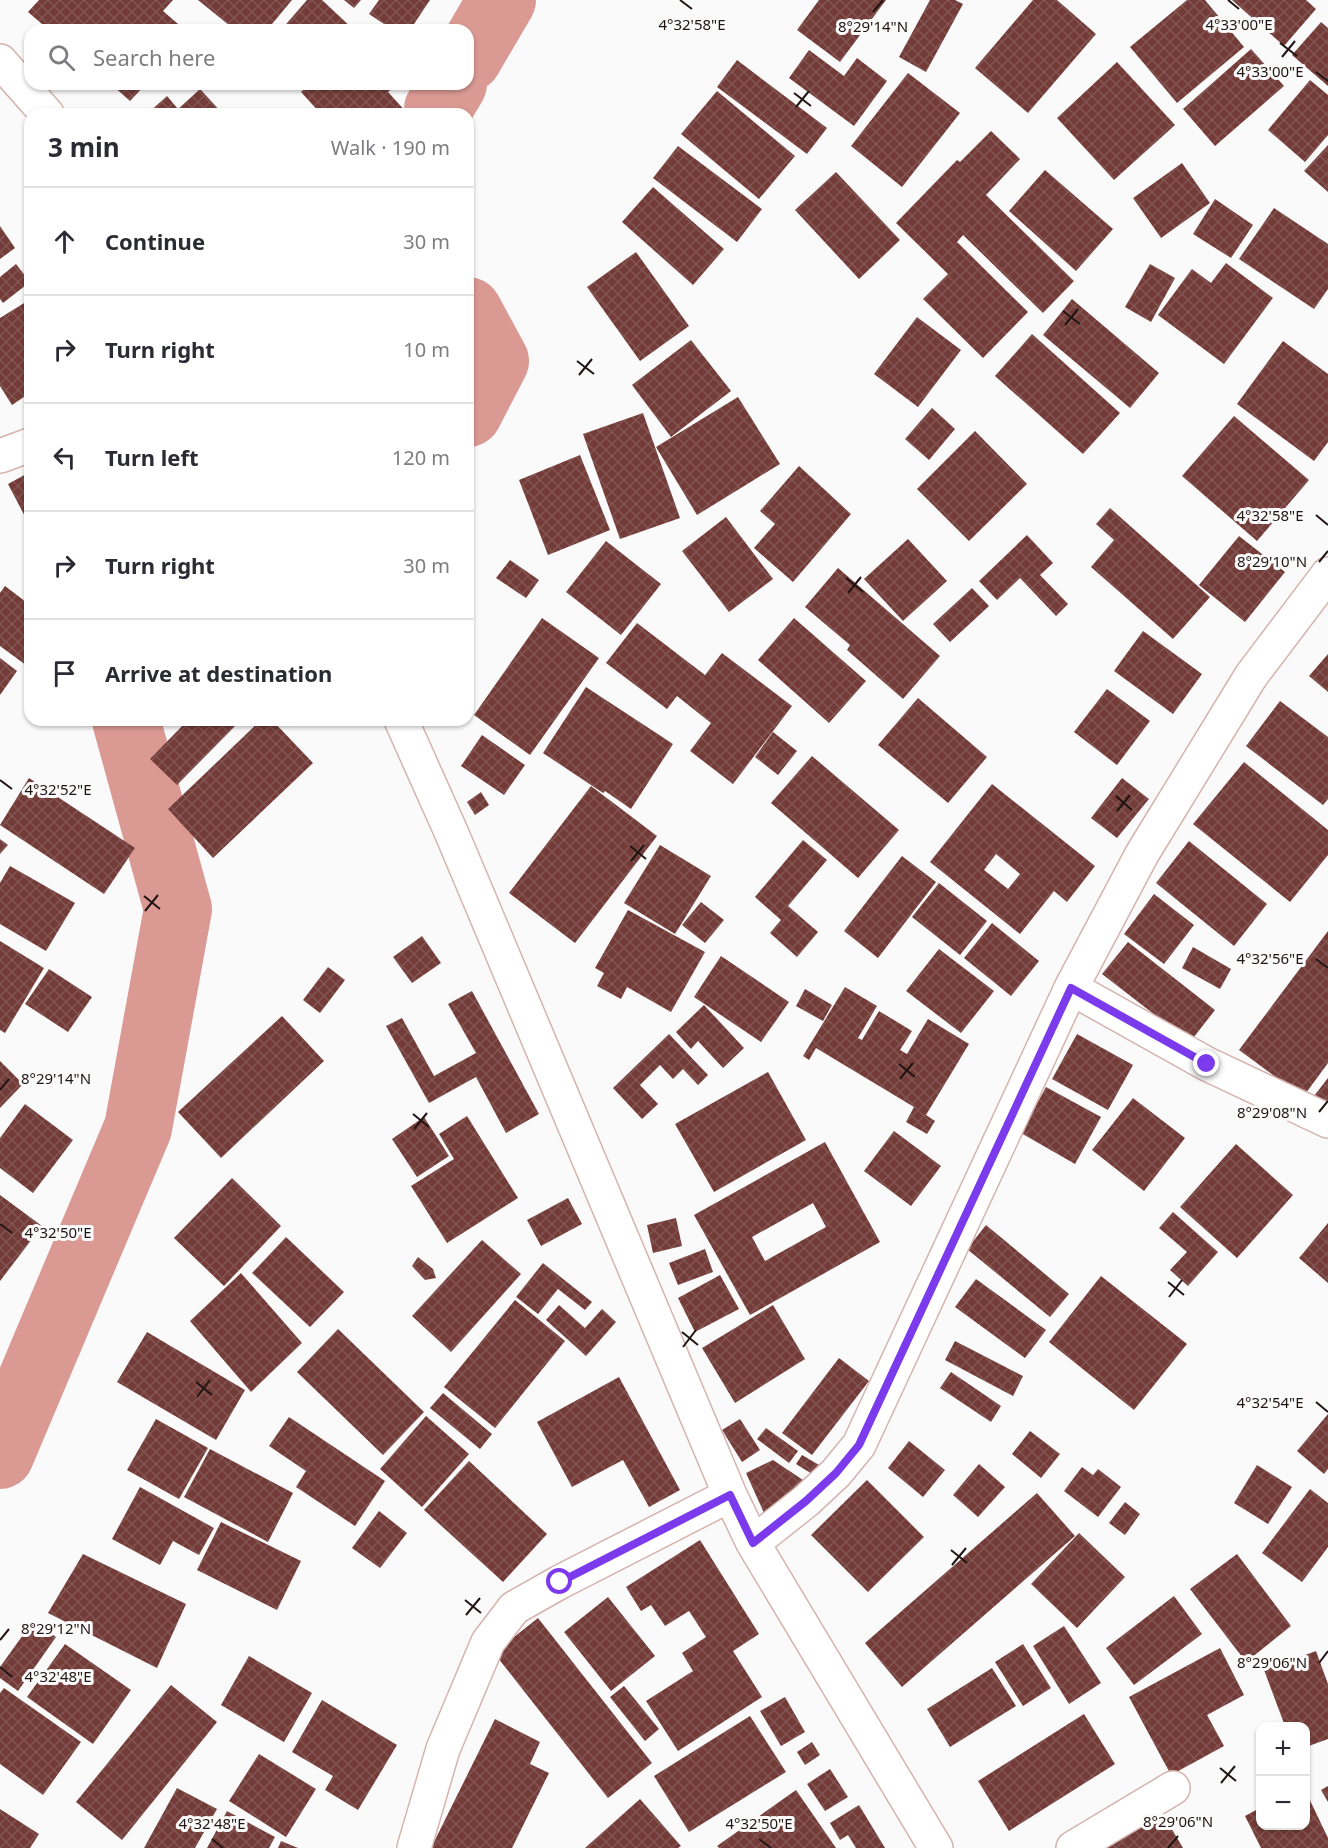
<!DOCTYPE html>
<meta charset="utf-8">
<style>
:root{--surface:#fff;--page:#f7f7f7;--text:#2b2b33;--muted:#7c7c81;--line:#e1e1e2}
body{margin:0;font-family:"Noto Sans",sans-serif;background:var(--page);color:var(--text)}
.controls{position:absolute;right:18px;bottom:18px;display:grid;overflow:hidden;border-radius:12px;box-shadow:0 2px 4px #0004}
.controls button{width:54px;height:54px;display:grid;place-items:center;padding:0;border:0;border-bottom:2px solid var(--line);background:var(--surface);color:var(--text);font:30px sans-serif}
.stop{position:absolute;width:18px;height:18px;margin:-14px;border:4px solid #7c3aed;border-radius:50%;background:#fff}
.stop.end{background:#7c3aed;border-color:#fff;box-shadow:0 2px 6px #0008}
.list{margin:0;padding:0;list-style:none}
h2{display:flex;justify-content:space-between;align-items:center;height:78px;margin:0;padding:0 24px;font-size:26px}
h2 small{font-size:20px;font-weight:400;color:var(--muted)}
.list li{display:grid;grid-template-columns:39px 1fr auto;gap:18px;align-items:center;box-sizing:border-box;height:108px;padding:0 24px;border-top:2px solid var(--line)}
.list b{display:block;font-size:22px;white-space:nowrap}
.list em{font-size:20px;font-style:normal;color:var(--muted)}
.icon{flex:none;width:33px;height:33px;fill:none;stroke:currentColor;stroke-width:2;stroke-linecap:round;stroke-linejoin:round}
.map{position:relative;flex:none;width:1328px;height:1848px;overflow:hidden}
.search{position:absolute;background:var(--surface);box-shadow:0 2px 4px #0004;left:24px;top:24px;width:450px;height:66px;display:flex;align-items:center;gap:15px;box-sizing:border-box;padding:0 21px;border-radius:18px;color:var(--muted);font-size:22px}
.panel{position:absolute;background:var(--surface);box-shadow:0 2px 4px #0004;left:24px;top:108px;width:450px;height:618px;border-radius:18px}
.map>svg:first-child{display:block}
</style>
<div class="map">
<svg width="1328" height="1848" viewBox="0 0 1328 1848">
<defs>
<pattern id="building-cross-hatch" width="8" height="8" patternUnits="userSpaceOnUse" patternTransform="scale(1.5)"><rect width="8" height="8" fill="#743c38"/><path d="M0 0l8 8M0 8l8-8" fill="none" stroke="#825552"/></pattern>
</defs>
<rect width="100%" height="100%" fill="#fafafa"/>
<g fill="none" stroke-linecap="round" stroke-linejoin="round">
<path stroke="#da9993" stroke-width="68" d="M 468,58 L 502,0
M 438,114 L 438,109 L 453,84
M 468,311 L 495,361 L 468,413
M 0,1455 L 138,1128 L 178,909 L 126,720"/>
</g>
<path fill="url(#building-cross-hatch)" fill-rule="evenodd" d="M 39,0 L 173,0 L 163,11 L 185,30 L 49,30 L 28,12 Z
M 198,0 L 292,0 L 267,30 L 235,30 Z
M 307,0 L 322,0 L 352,28 L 350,30 L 281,30 Z
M 344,0 L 361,0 L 354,8 Z
M 379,0 L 430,0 L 410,30 L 393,30 L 369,14 Z
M 819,0 L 886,0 L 840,62 L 797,30 Z
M 930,0 L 955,0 L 963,4 L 926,72 L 899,57 Z
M 1033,0 L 1057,0 L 1096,34 L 1028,113 L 975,68 Z
M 1187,0 L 1205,0 L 1244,47 L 1177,103 L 1130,47 Z
M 1232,0 L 1306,0 L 1316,9 L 1284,46 Z
M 1321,22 L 1328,28 L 1328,86 L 1292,55 Z
M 1251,49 L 1284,86 L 1215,146 L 1183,109 Z
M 809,50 L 844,76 L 857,58 L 887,81 L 854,126 L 789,78 Z
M 737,60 L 827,128 L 807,154 L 717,87 Z
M 1117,62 L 1175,125 L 1114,180 L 1057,118 Z
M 908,73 L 960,113 L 902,187 L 851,146 Z
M 1310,80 L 1328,95 L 1328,135 L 1305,162 L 1268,130 Z
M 111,84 L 146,84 L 130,101 Z
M 310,84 L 397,84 L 388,92 L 408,114 L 321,114 L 301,92 Z
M 200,89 L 223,114 L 147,114 L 167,96 L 178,109 Z
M 717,91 L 795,156 L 759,199 L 681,134 Z
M 991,131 L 1020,159 L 986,195 L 1074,281 L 1043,313 L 963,235 L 957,242 L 1028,312 L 983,358 L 923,299 L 948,274 L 896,223 L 957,160 L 960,162 Z
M 1328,145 L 1328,192 L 1304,171 Z
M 678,146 L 762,209 L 737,242 L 653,178 Z
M 1182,163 L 1210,203 L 1161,238 L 1133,198 Z
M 1045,170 L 1113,229 L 1076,271 L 1009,211 Z
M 836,172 L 900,240 L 859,279 L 795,210 Z
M 653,187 L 724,249 L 693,285 L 622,222 Z
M 1215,199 L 1253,225 L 1231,258 L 1193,234 Z
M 1274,208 L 1328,244 L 1328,289 L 1314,309 L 1239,259 Z
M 0,226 L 15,248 L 0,259 Z
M 636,252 L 689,326 L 640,361 L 587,287 Z
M 1226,263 L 1273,298 L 1224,364 L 1158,315 L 1192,269 L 1211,283 Z
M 16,264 L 30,282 L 3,303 L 0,299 L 0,277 Z
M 1150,264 L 1175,278 L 1151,322 L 1125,307 Z
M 1072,299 L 1159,373 L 1130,408 L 1043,335 Z
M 29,300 L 30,393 L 12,405 L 0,386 L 0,318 Z
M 917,317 L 961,350 L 918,407 L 874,374 Z
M 1032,334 L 1120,413 L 1083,454 L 995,376 Z
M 691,340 L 731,391 L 671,437 L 632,385 Z
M 1283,341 L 1328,374 L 1328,442 L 1314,461 L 1237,404 Z
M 738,397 L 780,464 L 697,515 L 656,447 Z
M 932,408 L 955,429 L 929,460 L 905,439 Z
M 643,413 L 680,518 L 620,539 L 583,434 Z
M 1234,416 L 1309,480 L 1257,541 L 1182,476 Z
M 975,431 L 1027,484 L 969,541 L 917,489 Z
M 580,455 L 610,530 L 548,555 L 519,480 Z
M 799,466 L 851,514 L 793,582 L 754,548 L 775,524 L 760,511 Z
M 30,472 L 30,526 L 8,484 Z
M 1110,508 L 1210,597 L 1173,639 L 1091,567 L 1114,540 L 1096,524 Z
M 726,517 L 773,579 L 729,612 L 682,551 Z
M 1027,535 L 1053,563 L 1040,575 L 1068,604 L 1056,616 L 1020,578 L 997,600 L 979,581 Z
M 1239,536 L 1285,572 L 1245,622 L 1199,585 Z
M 908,539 L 947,581 L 903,621 L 864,579 Z
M 606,541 L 661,584 L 621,635 L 566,592 Z
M 510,560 L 539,580 L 526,598 L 496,578 Z
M 838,568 L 940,656 L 903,699 L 847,650 L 850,645 L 805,607 Z
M 5,586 L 30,605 L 30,668 L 0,646 L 0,593 Z
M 972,588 L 989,606 L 950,642 L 933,624 Z
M 542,618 L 599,658 L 530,755 L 474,715 Z
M 794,618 L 866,681 L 829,723 L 758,660 Z
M 637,623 L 705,675 L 722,653 L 792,706 L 733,784 L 690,751 L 711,723 L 677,696 L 667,709 L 606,663 Z
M 1143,631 L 1202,674 L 1173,714 L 1114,671 Z
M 1328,654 L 1328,692 L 1309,676 Z
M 0,658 L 17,671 L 0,695 Z
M 586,687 L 673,744 L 631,809 L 605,791 L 603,793 L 543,753 Z
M 1107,689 L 1150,721 L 1117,765 L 1074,732 Z
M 918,698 L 987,757 L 948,803 L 878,745 Z
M 1280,701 L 1328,737 L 1328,799 L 1323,805 L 1246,746 Z
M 188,720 L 241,720 L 177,785 L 150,759 Z
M 261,720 L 272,720 L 313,763 L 213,858 L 168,809 Z
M 773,732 L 797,751 L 778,775 L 755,757 Z
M 482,735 L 525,765 L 504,795 L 461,766 Z
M 812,756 L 899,830 L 858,878 L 771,803 Z
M 1244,762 L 1328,830 L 1328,855 L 1290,902 L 1193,824 Z
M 29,778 L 135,848 L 104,894 L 0,825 Z
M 1122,778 L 1149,799 L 1117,838 L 1091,818 Z
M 992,784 L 1095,866 L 1067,902 L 1054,891 L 1020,934 L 930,862 ZM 996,854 L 1020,874 L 1008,889 L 984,870 Z
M 591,786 L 657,836 L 575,943 L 509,893 Z
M 481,792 L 489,805 L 475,815 L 467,802 Z
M 0,839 L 8,845 L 0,854 Z
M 803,840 L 827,860 L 788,906 L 818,932 L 797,957 L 770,933 L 781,920 L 755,897 Z
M 1189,841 L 1267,904 L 1234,946 L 1156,883 Z
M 660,845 L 711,876 L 675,934 L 624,903 Z
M 902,856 L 936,882 L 878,958 L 844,931 Z
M 10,866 L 75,903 L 46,951 L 0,924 L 0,883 Z
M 939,883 L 987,921 L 960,955 L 912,917 Z
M 1154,894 L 1194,925 L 1164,964 L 1124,934 Z
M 701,902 L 724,920 L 705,943 L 682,925 Z
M 628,910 L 705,952 L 671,1012 L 627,987 L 621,999 L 597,986 L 604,973 L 595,968 Z
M 992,923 L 1039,961 L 1011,996 L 964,958 Z
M 1328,931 L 1328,1063 L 1303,1097 L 1239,1050 Z
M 422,936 L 441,963 L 412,983 L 393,957 Z
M 0,941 L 44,968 L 5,1033 L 0,1030 Z
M 1128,942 L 1215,1010 L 1190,1042 L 1102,974 Z
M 1193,947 L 1231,969 L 1220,989 L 1182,968 Z
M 939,949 L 994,991 L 961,1033 L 906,991 Z
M 721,956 L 789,1002 L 761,1042 L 694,997 Z
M 328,967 L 345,980 L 320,1013 L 303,1000 Z
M 49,969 L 92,997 L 68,1032 L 25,1004 Z
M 845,987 L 877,1006 L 858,1038 L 862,1040 L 879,1011 L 912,1031 L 900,1050 L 907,1054 L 928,1019 L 969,1044 L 926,1115 L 935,1121 L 927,1134 L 906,1122 L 914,1107 L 816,1048 L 809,1060 L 803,1056 Z
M 805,989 L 832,1005 L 823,1021 L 796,1006 Z
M 472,991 L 539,1114 L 506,1133 L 476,1077 L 429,1103 L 386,1026 L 402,1018 L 434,1076 L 476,1053 L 448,1004 Z
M 704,1005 L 744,1048 L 723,1068 L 698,1041 L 691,1049 L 676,1032 Z
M 282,1016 L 324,1061 L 221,1158 L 178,1112 Z
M 669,1034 L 708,1075 L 698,1085 L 683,1069 L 673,1079 L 660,1065 L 640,1085 L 658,1104 L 642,1119 L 613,1088 Z
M 1077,1034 L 1133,1065 L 1108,1110 L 1052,1079 Z
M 0,1061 L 23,1084 L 0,1108 Z
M 768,1072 L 806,1140 L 714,1192 L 675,1124 Z
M 1328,1078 L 1328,1106 L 1314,1096 Z
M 1046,1087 L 1101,1117 L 1075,1164 L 1021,1133 Z
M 1133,1098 L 1185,1138 L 1144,1191 L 1092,1150 Z
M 25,1104 L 73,1140 L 33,1193 L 0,1168 L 0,1138 Z
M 467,1116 L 518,1198 L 447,1243 L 411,1186 L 454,1159 L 439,1134 Z
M 424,1117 L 449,1156 L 417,1177 L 392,1139 Z
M 894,1131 L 941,1166 L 911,1206 L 864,1171 Z
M 825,1142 L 880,1242 L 750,1315 L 694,1215 ZM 813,1203 L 826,1227 L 765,1261 L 752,1237 Z
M 1236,1144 L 1293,1195 L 1237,1258 L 1180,1207 Z
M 232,1178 L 281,1226 L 224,1286 L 174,1238 Z
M 0,1195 L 42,1226 L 0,1281 Z
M 568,1198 L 582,1224 L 541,1246 L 527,1220 Z
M 1173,1212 L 1218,1252 L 1188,1286 L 1170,1270 L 1187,1252 L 1159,1228 Z
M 676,1218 L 682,1246 L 653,1253 L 647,1225 Z
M 1328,1223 L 1328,1283 L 1299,1258 Z
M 986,1225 L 1069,1294 L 1050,1317 L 967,1249 Z
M 286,1237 L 344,1292 L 310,1327 L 252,1273 Z
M 482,1240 L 521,1274 L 451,1352 L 412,1316 Z
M 705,1249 L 713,1272 L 678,1285 L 669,1263 Z
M 418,1257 L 433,1269 L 436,1278 L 425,1280 L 412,1266 Z
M 543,1263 L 592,1302 L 585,1310 L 558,1289 L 538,1314 L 516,1297 Z
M 241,1273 L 302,1343 L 251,1392 L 190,1321 Z
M 720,1275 L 739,1309 L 695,1332 L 678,1298 Z
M 1101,1276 L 1187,1344 L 1134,1410 L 1049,1342 Z
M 976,1279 L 1046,1330 L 1025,1358 L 955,1307 Z
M 515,1300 L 565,1341 L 495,1428 L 444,1387 Z
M 559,1305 L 585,1328 L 602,1309 L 616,1322 L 586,1356 L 546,1320 Z
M 773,1305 L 805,1359 L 735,1403 L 702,1348 Z
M 338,1329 L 424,1412 L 383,1455 L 297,1372 Z
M 147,1332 L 245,1390 L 216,1440 L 117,1382 Z
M 955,1341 L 1023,1376 L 1013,1396 L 945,1360 Z
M 839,1358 L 869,1381 L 812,1455 L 782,1433 Z
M 951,1372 L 1001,1406 L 991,1422 L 940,1388 Z
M 619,1377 L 680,1490 L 649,1507 L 623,1460 L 572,1487 L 537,1422 Z
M 443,1393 L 492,1434 L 480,1449 L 430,1408 Z
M 1328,1414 L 1328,1469 L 1324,1474 L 1297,1451 Z
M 426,1416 L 469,1454 L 422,1507 L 380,1469 Z
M 289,1417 L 385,1481 L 355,1526 L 296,1487 L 306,1471 L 269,1446 Z
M 156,1419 L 208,1448 L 179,1499 L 127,1470 Z
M 740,1419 L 760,1450 L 742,1462 L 722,1430 Z
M 766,1428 L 798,1451 L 789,1463 L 757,1439 Z
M 1030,1431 L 1060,1454 L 1041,1478 L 1012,1454 Z
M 909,1441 L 945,1470 L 923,1497 L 888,1468 Z
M 210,1449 L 293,1493 L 268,1542 L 184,1497 Z
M 802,1455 L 826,1469 L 820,1479 L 796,1464 Z
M 773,1460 L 812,1486 L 788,1510 L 764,1513 L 746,1473 Z
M 469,1461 L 547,1534 L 503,1582 L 424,1510 Z
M 979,1464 L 1005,1487 L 978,1517 L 953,1495 Z
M 1257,1465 L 1292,1487 L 1268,1524 L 1234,1503 Z
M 1082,1467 L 1093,1475 L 1098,1469 L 1121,1487 L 1098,1517 L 1064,1491 Z
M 867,1480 L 924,1537 L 868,1592 L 811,1535 Z
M 140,1487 L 214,1528 L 199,1555 L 173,1541 L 160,1565 L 112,1539 Z
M 1310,1489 L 1328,1503 L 1328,1547 L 1302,1582 L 1262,1553 Z
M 1037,1493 L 1075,1536 L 902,1687 L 865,1643 Z
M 1125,1502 L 1140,1514 L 1125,1535 L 1109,1523 Z
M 379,1511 L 407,1533 L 380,1568 L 352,1548 Z
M 221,1522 L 301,1561 L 277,1610 L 197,1570 Z
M 1079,1533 L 1125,1577 L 1077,1628 L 1031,1584 Z
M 700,1540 L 759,1634 L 733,1651 L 762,1697 L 678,1751 L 646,1701 L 693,1671 L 682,1653 L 706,1637 L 689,1611 L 665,1626 L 651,1605 L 641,1611 L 626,1587 Z
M 83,1554 L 186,1604 L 157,1668 L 48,1613 Z
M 1237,1554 L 1291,1626 L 1246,1662 L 1190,1589 Z
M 1174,1596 L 1202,1634 L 1134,1685 L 1106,1648 Z
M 608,1597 L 655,1656 L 611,1691 L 564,1632 Z
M 538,1618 L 652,1763 L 608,1798 L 494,1653 Z
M 33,1621 L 56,1637 L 18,1691 L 0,1678 L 0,1667 Z
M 1064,1626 L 1101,1683 L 1069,1704 L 1033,1646 Z
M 65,1644 L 131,1690 L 93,1744 L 27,1697 Z
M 1023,1644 L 1051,1688 L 1023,1706 L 995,1662 Z
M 1220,1648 L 1244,1695 L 1207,1715 L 1224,1746 L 1171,1775 L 1129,1697 Z
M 1316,1651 L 1328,1684 L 1328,1739 L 1306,1747 L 1306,1726 L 1285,1726 L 1264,1670 Z
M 249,1656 L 312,1693 L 284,1742 L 221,1705 Z
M 992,1668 L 1016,1706 L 950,1747 L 927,1709 Z
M 171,1685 L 217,1722 L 122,1840 L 76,1802 Z
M 624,1686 L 659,1729 L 645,1741 L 610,1697 Z
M 4,1688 L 81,1742 L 43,1795 L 0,1764 L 0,1693 Z
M 785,1697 L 805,1732 L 781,1746 L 760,1711 Z
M 322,1700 L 397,1745 L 358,1810 L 325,1790 L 333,1776 L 292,1752 Z
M 1084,1714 L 1115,1764 L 1009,1831 L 978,1781 Z
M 750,1716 L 786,1772 L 689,1832 L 654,1776 Z
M 495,1719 L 540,1742 L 530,1764 L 549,1773 L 512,1848 L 431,1848 Z
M 812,1742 L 820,1755 L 805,1765 L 797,1752 Z
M 259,1754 L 316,1789 L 286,1837 L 229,1801 Z
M 830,1769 L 848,1797 L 825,1811 L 807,1784 Z
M 1328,1786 L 1328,1802 L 1321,1790 Z
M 177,1788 L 217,1809 L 195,1848 L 144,1848 Z
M 796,1790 L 836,1848 L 719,1848 L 717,1846 Z
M 1306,1792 L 1328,1838 L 1328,1848 L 1261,1848 L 1245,1816 L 1260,1808 L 1260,1826 L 1306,1826 Z
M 640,1799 L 681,1846 L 678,1848 L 585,1848 Z
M 859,1805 L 885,1848 L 856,1848 L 848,1835 L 840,1840 L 830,1823 Z
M 0,1809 L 39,1834 L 30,1848 L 0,1848 Z
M 227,1811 L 275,1837 L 269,1848 L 207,1848 Z
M 1163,1814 L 1183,1848 L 1103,1848 Z
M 281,1841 L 298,1848 L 278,1848 Z"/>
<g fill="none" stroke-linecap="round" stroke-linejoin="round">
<defs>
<path id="minor" d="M 0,61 L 47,114
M 0,456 L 30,445
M 401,720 L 452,834 L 730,1495 L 753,1543 L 936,1848
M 1071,988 L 1207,1064 L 1328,1121
M 753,1543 L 806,1501 L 836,1473 L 859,1445 L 1071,988 L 1142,854 L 1251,676 L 1328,574
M 414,1848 L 443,1749 L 488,1642 L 514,1608 L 560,1582 L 730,1495
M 1073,1848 L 1173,1788"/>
</defs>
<use href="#minor" stroke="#d5b3af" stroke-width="36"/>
<use href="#minor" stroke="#fff" stroke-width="33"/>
</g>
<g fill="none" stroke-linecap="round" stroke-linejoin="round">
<path stroke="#7c3aed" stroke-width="8" d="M 560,1582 L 730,1495 L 753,1543 L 806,1501 L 836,1473 L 859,1445 L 1071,988 L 1207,1064"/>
</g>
<path fill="none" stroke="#211514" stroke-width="2" d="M 680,0 L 692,9M 1228,0 L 1239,9M 873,12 L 883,0M 1280,43 L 1297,56M 1282,57 L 1295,41M 1316,72 L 1328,81M 794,93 L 811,106M 796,107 L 809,91M 1063,311 L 1080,324M 1065,325 L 1078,309M 577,361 L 594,374M 579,375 L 592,359M 1316,515 L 1328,525M 1319,562 L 1328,551M 846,578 L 863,592M 848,593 L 861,577M 0,780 L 12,789M 1116,796 L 1132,810M 1117,811 L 1130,795M 630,846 L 646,859M 631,861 L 644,845M 144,896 L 160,909M 145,911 L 158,895M 1316,959 L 1328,968M 899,1064 L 915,1077M 900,1079 L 913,1063M 0,1090 L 9,1079M 1319,1112 L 1328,1101M 413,1114 L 429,1127M 414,1129 L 427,1113M 0,1224 L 12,1233M 1168,1282 L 1184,1295M 1169,1297 L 1182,1280M 682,1332 L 698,1345M 683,1347 L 696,1330M 196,1382 L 212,1395M 197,1397 L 210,1380M 1316,1402 L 1328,1412M 951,1550 L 967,1563M 952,1565 L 966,1548M 465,1600 L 481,1613M 466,1615 L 480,1598M 0,1640 L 9,1629M 1319,1663 L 1328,1651M 0,1667 L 12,1677M 1220,1768 L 1236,1781M 1221,1783 L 1235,1766M 212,1839 L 223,1848M 759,1839 L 771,1848M 1168,1848 L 1178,1836"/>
<g font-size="15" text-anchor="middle" fill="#211514" stroke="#fafafa" stroke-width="6" stroke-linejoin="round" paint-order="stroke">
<text x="1239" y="30">4°33'00"E</text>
<text x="692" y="30">4°32'58"E</text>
<text x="873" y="32">8°29'14"N</text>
<text x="1270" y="77">4°33'00"E</text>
<text x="1270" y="521">4°32'58"E</text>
<text x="1272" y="567">8°29'10"N</text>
<text x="58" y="795">4°32'52"E</text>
<text x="1270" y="964">4°32'56"E</text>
<text x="56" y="1084">8°29'14"N</text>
<text x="1272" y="1118">8°29'08"N</text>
<text x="58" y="1238">4°32'50"E</text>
<text x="1270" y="1408">4°32'54"E</text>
<text x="56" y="1634">8°29'12"N</text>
<text x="1272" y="1668">8°29'06"N</text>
<text x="58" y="1682">4°32'48"E</text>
<text x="1178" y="1827">8°29'06"N</text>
<text x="212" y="1829">4°32'48"E</text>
<text x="759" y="1829">4°32'50"E</text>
</g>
</svg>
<div class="controls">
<button>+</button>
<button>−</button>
</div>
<div class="stop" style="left:560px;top:1582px"></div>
<div class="stop end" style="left:1207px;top:1064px"></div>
<div class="search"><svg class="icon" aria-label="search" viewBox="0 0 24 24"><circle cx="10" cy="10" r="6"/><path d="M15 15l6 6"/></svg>Search here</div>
<section class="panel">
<h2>3 min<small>Walk · 190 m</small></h2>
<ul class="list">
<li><svg class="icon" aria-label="ahead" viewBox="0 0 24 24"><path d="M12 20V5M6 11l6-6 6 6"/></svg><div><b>Continue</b></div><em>30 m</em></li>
<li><svg class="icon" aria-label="right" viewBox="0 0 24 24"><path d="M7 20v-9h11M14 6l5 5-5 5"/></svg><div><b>Turn right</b></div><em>10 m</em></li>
<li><svg class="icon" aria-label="left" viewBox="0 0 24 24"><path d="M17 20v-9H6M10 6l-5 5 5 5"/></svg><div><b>Turn left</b></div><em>120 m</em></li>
<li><svg class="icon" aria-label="right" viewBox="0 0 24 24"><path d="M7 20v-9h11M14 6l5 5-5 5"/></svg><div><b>Turn right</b></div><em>30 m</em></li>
<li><svg class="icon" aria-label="arrive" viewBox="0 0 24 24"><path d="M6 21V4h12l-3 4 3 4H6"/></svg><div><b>Arrive at destination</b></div></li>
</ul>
</section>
</div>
